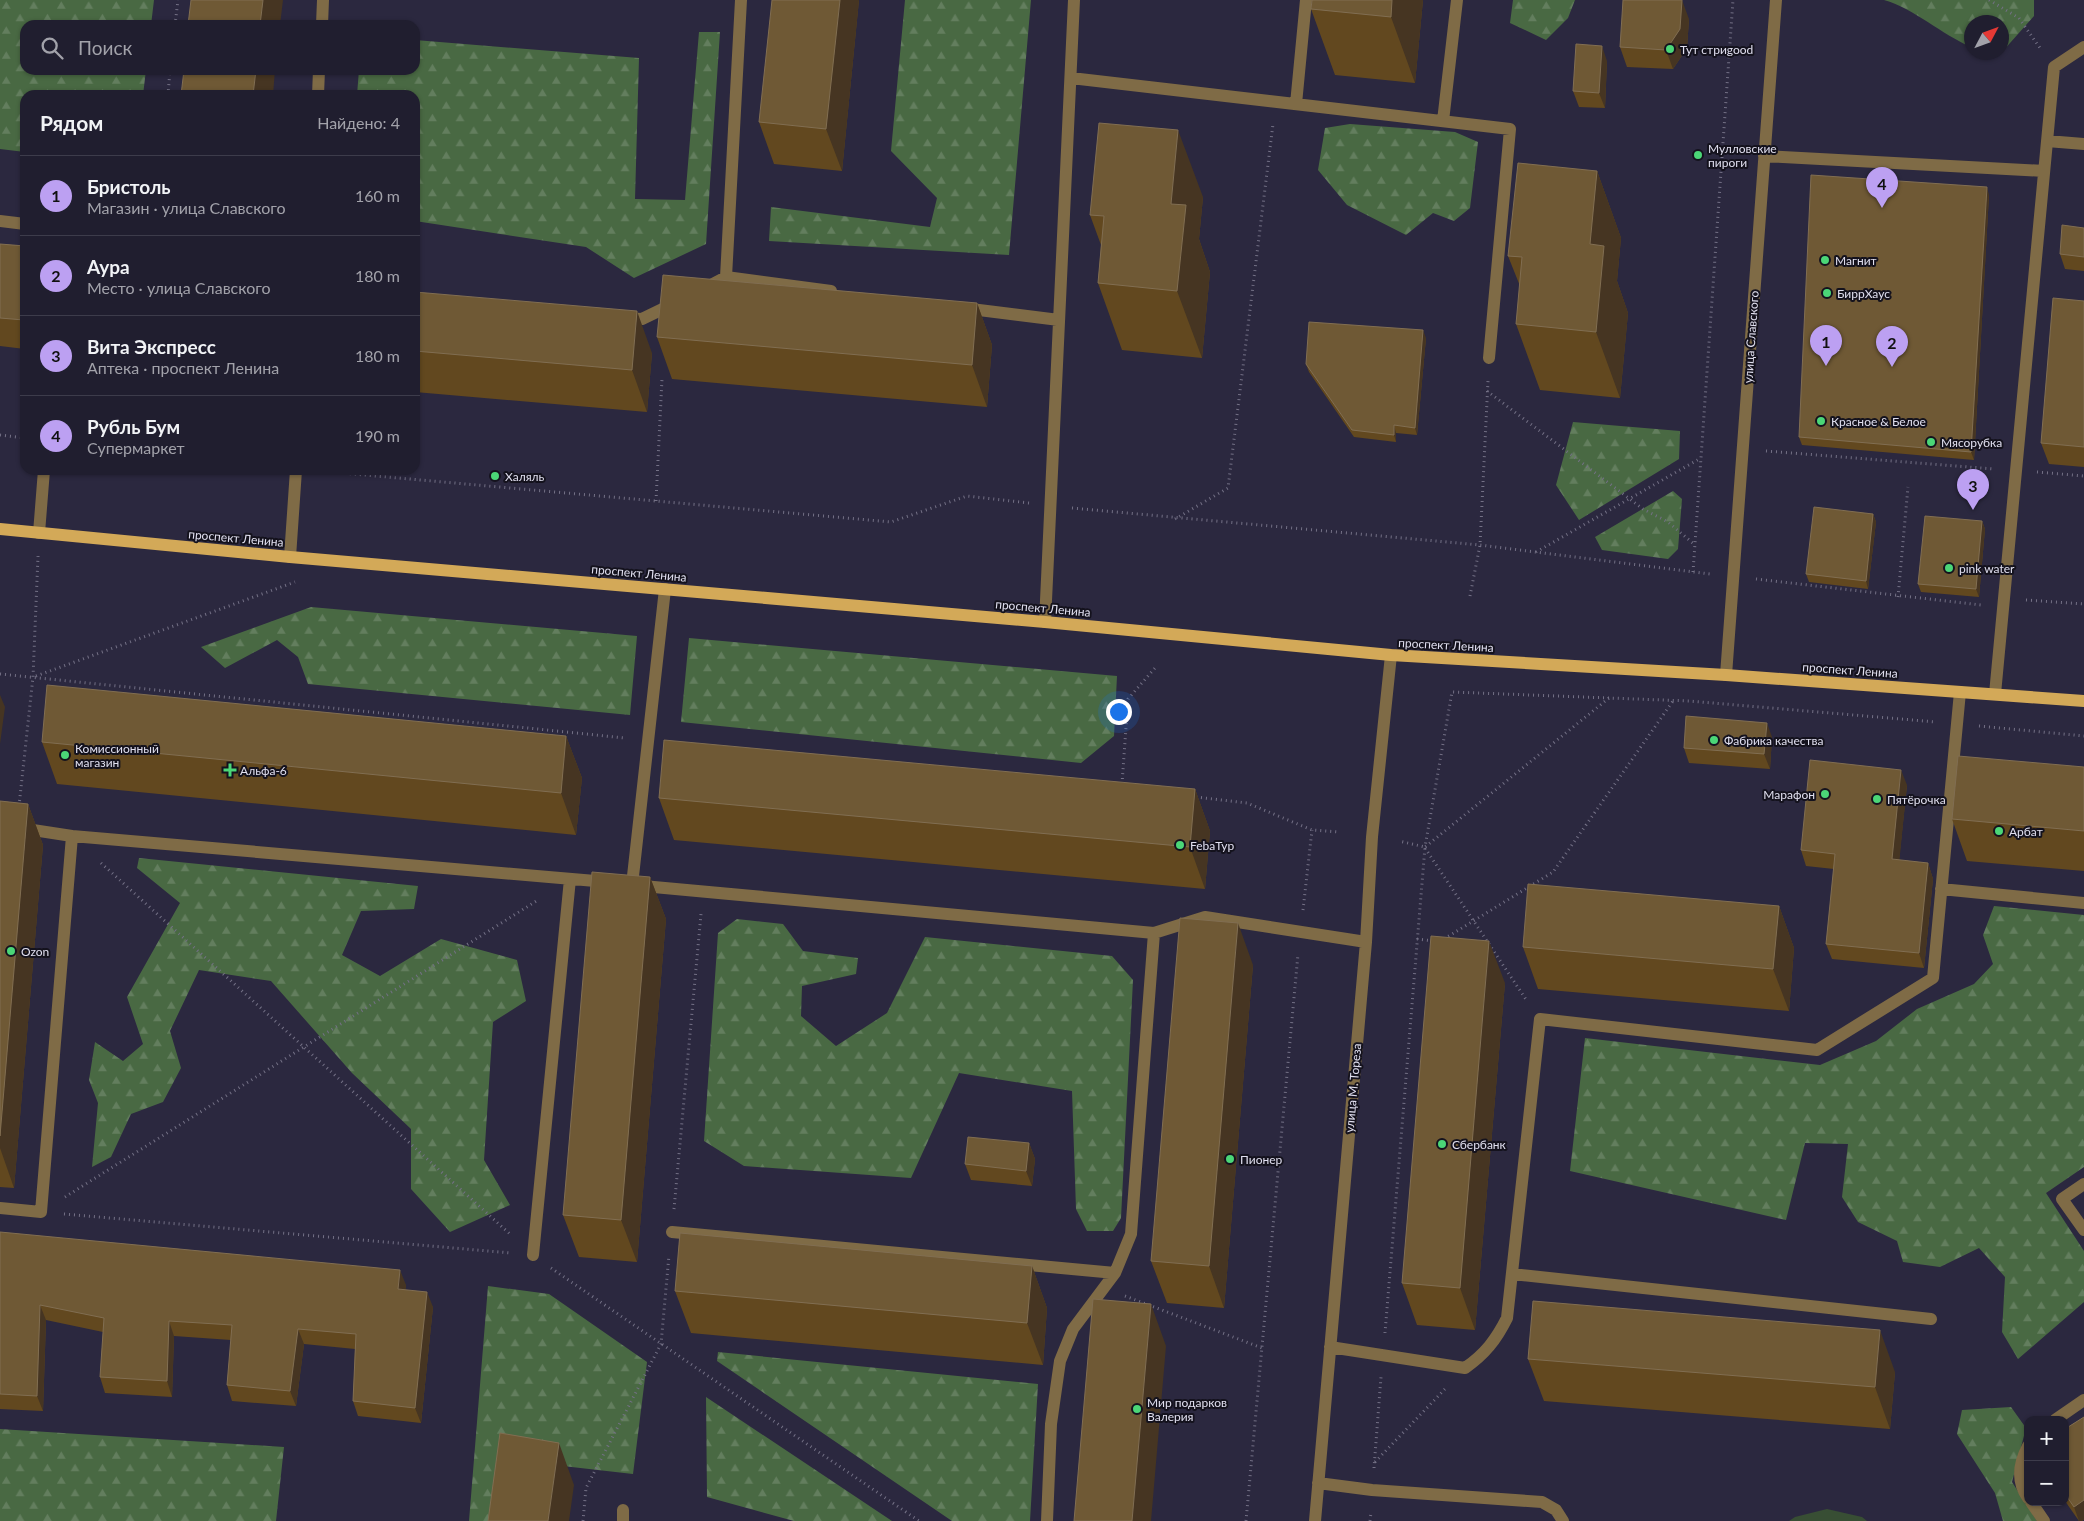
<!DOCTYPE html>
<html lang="ru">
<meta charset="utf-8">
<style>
:root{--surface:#201e2f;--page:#282737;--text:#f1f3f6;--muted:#a2a2aa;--line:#3d3c4b;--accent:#bca0f2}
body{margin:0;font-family:Lato,sans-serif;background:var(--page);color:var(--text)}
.controls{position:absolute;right:15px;bottom:15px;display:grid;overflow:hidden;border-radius:10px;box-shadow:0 1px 4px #0004}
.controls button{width:45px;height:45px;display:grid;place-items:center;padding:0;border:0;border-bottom:1px solid var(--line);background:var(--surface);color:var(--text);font:25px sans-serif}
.compass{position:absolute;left:1964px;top:15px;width:45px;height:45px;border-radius:50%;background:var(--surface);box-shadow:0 1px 4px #0004;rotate:49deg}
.you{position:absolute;left:1118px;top:711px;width:18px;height:18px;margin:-12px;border:4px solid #fff;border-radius:50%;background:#1a73e8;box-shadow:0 0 0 8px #1a73e833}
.badge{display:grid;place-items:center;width:32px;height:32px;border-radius:50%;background:var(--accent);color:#111;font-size:16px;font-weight:700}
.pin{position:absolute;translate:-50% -41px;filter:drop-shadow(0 1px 2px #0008)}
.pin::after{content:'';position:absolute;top:26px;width:18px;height:15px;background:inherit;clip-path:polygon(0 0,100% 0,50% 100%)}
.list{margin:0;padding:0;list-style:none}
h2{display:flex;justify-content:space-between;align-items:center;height:65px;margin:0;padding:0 20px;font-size:21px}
h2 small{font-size:16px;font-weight:400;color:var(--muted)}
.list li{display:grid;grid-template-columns:32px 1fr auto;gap:15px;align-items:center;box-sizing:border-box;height:80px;padding:0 20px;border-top:1px solid var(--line)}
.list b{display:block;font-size:19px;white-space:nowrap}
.list p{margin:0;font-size:16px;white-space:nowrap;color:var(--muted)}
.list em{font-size:16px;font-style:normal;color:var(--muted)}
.icon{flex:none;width:28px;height:28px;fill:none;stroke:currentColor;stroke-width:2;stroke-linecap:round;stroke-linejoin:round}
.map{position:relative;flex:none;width:2084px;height:1521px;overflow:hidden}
.search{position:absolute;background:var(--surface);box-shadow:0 1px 4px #0004;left:20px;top:20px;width:400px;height:55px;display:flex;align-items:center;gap:12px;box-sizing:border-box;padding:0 18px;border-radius:15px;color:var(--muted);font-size:19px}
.panel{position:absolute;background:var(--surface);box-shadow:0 1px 4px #0004;left:20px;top:90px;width:400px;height:385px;border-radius:15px}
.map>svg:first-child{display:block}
</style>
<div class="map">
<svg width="2084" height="1521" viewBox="0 0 2084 1521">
<defs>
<pattern id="forest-firs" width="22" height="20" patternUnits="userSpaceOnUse" patternTransform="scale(1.25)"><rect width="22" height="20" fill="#496943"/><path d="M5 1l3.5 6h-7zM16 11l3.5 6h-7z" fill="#637e5e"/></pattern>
</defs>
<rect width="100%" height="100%" fill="#2b283f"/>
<path fill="url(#forest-firs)" d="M 0,0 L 154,0 L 151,25 L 25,25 L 25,70 L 146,70 L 143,95 L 25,95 L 25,152 L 0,149 Z
M 905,0 L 1031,0 L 1009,255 L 769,241 L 771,207 L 930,227 L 937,198 L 891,151 Z
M 1513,0 L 1575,0 L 1568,18 L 1546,40 L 1510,23 Z
M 1884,0 L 2034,0 L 2034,16 L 2002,52 L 2002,22 L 1972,22 L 1971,47 C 1941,34 1915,9 1884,0 Z
M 699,32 L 720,32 L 706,244 L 634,278 L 586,247 L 415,221 L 415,95 L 357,95 L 359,70 L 415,70 L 415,40 L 639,58 L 635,199 L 685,200 Z
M 1350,124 L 1455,132 L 1478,142 L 1470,208 L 1454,221 L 1433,213 L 1406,235 L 1347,205 L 1318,170 L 1325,128 Z
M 1573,422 L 1680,431 L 1679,459 L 1579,520 L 1556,485 Z
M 1673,491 L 1682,499 L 1678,549 L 1668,559 L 1602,550 L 1595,537 Z
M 311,607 L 637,636 L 630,715 L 308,684 L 298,657 L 277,640 L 225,668 L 201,647 Z
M 689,638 L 1117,676 L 1114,736 L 1081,763 L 681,722 Z
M 139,858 L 418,886 L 414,909 L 361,911 L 342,955 L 380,976 L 441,939 L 517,960 L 526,1001 L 493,1022 L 484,1160 L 510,1205 L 450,1232 L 411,1189 L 411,1129 L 352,1073 L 271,981 L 199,970 L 170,1031 L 181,1068 L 163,1102 L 131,1114 L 111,1157 L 92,1167 L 98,1103 L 89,1080 L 95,1042 L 123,1061 L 143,1044 L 127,997 L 180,903 L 137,868 Z
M 1994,906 L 2084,915 L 2084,1167 L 2046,1193 L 2084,1251 L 2084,1302 L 2018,1359 L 2002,1332 L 2005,1277 L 1979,1248 L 1940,1267 L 1903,1262 L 1897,1241 L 1858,1222 L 1842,1197 L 1848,1144 L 1805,1143 L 1786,1220 L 1570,1171 L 1585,1038 L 1820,1065 L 1876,1041 L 1917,1009 L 1974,984 L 1993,964 L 1983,935 Z
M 737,919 L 783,924 L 803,951 L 858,958 L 856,974 L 802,986 L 801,1016 L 836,1046 L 887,1013 L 925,937 L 1112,956 L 1133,980 L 1121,1218 L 1113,1231 L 1087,1231 L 1076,1209 L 1072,1091 L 959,1073 L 911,1178 L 744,1166 L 704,1141 L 718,933 Z
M 488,1286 L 549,1294 L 647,1362 L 633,1474 L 501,1459 L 493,1521 L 469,1521 Z
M 718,1352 L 1038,1384 L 1030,1521 L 952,1521 L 717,1361 Z
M 706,1397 L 892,1521 L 794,1521 L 707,1497 Z
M 2011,1407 L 2026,1428 L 2012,1482 L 2037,1521 L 2003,1521 L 1995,1493 L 1957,1434 L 1962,1410 Z
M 0,1429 L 284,1447 L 276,1521 L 0,1521 Z"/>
<path fill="#384e34" d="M 1827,1509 L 1862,1517 L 1867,1521 L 1789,1521 L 1795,1517 Z"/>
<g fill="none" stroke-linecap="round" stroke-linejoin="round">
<path stroke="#747186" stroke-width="3" stroke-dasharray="1 4" stroke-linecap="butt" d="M 1989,0 L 2019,18 L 2040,48
M 175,25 L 178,0
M 168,95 L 170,70
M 1487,391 L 1643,509 L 1668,522 L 1695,545
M 0,435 L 25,438
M 1766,451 L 1994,469
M 320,471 L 891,522 L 967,496 L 1029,503
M 2037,472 L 2084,476
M 656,501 L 662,379
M 1072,508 L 1480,545 L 1710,574
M 1175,519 L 1228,488 L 1273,124
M 1536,552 L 1701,458
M 1693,572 L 1733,0
M 1756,579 L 1981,605
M 1470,596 L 1480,545 L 1488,381
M 1898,597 L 1908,487
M 2026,600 L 2084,604
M 0,674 L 625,738
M 36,676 L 295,582
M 1609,698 L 1452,692 L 1425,847 L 1609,698 L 1689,701 L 1936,722
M 1979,726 L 2084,736
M 1122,784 L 1128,699 L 1155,668
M 1196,797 L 1247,803 L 1312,830 L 1339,832
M 19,806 L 33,677 L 38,556
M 1425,848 L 1527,1001
M 101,863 L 511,1235
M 1303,910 L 1312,830
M 1417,939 L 1434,941
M 1444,939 L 1553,872 L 1673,701
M 65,1197 L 538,900
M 674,1209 L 701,914
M 64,1214 L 511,1253
M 551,1268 L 919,1521
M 1125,1296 L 1262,1348
M 1385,1333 L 1425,847 L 1399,841
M 1375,1462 L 1445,1389
M 1374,1468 L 1381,1377
M 583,1521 L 586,1488 L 661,1344 L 669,1255
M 1246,1521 L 1298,954
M 1370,1521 L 1371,1512"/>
<path stroke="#7f6b46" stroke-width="12" d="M 322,25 L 323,0
M 1071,78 L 1510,129 L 1489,358
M 318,95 L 319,70
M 1296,104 L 1306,0
M 1443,121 L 1457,0
M 2047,141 L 2084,144
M 1764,156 L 2044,171
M 0,221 L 25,224
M 726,277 L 741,0
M 707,287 L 726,277 L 831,291
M 963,308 L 1059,320
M 625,318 L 642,319 L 673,304
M 39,533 L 44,470
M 290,557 L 296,470
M 665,589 L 632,885 L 1154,933 L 1131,1234 L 1115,1273 L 1073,1329 L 1060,1361 L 1051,1424 L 1047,1521
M 1045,622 L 1074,0
M 1726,675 L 1776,0
M 1995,694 L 2054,67 L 2084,47
M 0,825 L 72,836 L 41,1212 L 0,1208
M 72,836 L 607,882
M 1941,889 L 2084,903
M 1154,933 L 1205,917 L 1366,942
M 2084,1184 L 2062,1199 L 2084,1230
M 672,1232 L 1115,1273
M 533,1255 L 570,879
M 1512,1274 L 1931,1319
M 1330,1347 L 1465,1368 C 1485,1354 1496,1340 1507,1318 L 1540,1019 L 1817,1050 L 1933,978 L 1960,692
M 2055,1420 L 2084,1400
M 2028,1446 C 2019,1463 2016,1481 2028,1498
M 1318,1483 L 1372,1490 L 1542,1502 L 1556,1510 L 1563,1521
M 2031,1502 L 2044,1521
M 623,1521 L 623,1510
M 1315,1521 L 1366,942 L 1372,837 L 1391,655"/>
<path stroke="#d3a958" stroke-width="12" d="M 0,529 L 290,557 L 1045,622 L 1391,655 L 1726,675 L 2084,701"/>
</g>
<path fill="#62481f" d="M 859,0 L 842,171 L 774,164 L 759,122 Z
M 1312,0 L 1423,0 L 1415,83 L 1335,75 L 1311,9 Z
M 1689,19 L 1687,48 L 1673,69 L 1627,67 L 1620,47 Z
M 1607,61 L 1605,108 L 1579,107 L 1573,91 Z
M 1597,171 L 1621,238 L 1617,281 L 1628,313 L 1620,398 L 1540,390 L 1516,324 L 1520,286 L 1508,256 Z
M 1989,195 L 1974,460 L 1802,445 L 1799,437 Z
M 1203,197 L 1199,239 L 1210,272 L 1202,358 L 1122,350 L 1098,283 L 1101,245 L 1090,215 Z
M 2084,228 L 2084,271 L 2065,269 L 2060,254 Z
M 0,244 L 25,246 L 25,349 L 0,346 Z
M 415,292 L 652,353 L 647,412 L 415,392 Z
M 2084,301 L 2084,467 L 2049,464 L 2041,443 Z
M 977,303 L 992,345 L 987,407 L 672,379 L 657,337 Z
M 1426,338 L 1417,435 L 1396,433 L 1396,442 L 1354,437 L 1309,372 L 1306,364 Z
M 1873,514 L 1876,522 L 1868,589 L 1809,582 L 1806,574 Z
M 1982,521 L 1985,529 L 1979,597 L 1921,592 L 1918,584 Z
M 566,736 L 582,778 L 576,835 L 57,784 L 42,742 Z
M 1772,737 L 1770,769 L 1689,763 L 1684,748 Z
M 2084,767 L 2084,871 L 1967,861 L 1952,819 Z
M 1907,785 L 1899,860 L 1928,863 L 1933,879 L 1924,968 L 1832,959 L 1826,944 L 1834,869 L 1806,866 L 1801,850 Z
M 1195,789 L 1210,831 L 1205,889 L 674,840 L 659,798 Z
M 0,801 L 28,804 L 43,845 L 14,1188 L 0,1187 Z
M 650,877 L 666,919 L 637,1262 L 579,1257 L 563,1215 Z
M 1779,906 L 1794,948 L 1789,1011 L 1538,989 L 1523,947 Z
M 1253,965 L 1224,1308 L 1167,1303 L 1151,1261 Z
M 1505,983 L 1475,1330 L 1417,1325 L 1402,1283 Z
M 1029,1143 L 1035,1159 L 1032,1186 L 971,1180 L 965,1164 Z
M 0,1232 L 406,1285 L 405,1290 L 433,1307 L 421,1423 L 358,1416 L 353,1401 L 355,1349 L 304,1344 L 296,1406 L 232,1401 L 227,1385 L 231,1340 L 174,1336 L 172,1397 L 105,1393 L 100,1377 L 103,1332 L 46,1320 L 43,1411 L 0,1409 Z
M 1032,1266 L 1047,1308 L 1043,1365 L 691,1333 L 675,1291 Z
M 1528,1359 L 1895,1372 L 1890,1429 L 1544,1401 Z
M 2084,1417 L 2084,1519 L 2082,1521 L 2079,1521 L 2065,1501 L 2065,1429 Z"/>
<path fill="#463522" d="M 263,0 L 283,0 L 280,25 L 260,25 Z
M 840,0 L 859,0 L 842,171 L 826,129 Z
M 1392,0 L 1423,0 L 1415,83 L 1391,17 Z
M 1682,0 L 1689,19 L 1687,48 L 1673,69 L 1666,50 Z
M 1602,46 L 1607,61 L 1605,108 L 1599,93 Z
M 256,70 L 275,70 L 273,95 L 253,95 Z
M 1178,130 L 1203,197 L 1199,239 L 1210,272 L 1202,358 L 1177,291 L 1171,204 Z
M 1597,171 L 1621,238 L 1617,281 L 1628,313 L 1620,398 L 1596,332 L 1590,244 Z
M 1987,187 L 1989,195 L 1974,460 L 1971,452 Z
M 977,303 L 992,345 L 987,407 L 972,365 Z
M 637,311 L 652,353 L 647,412 L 632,370 Z
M 1423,330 L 1426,338 L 1417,435 L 1415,428 Z
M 1394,425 L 1396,433 L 1396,442 L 1394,435 Z
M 1873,514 L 1876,522 L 1868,589 L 1866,581 Z
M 1982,521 L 1985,529 L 1979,597 L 1976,589 Z
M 0,695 L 5,707 L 0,744 Z
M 1767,723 L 1772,737 L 1770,769 L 1764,754 Z
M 566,736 L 582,778 L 576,835 L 561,793 Z
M 1901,770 L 1907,785 L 1898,874 L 1892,859 Z
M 1195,789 L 1210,831 L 1205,889 L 1190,847 Z
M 28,804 L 43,845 L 14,1188 L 0,1148 L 0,1136 Z
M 1928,863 L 1933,879 L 1924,968 L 1919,953 Z
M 650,877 L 666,919 L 637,1262 L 621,1220 Z
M 1779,906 L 1794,948 L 1789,1011 L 1773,969 Z
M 1238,923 L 1253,965 L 1224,1308 L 1209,1266 Z
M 1489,941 L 1505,983 L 1475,1330 L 1460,1288 Z
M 1029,1143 L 1035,1159 L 1032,1186 L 1026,1171 Z
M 1032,1266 L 1047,1308 L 1043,1365 L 1027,1323 Z
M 400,1270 L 406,1285 L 404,1305 L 398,1289 Z
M 427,1292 L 433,1307 L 421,1423 L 415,1408 Z
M 1151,1304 L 1166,1346 L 1151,1521 L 1132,1521 Z
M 40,1305 L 46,1320 L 43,1411 L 37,1396 Z
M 169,1321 L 174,1336 L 172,1397 L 167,1381 Z
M 298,1329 L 304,1344 L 296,1406 L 290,1391 Z
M 1880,1330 L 1895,1372 L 1890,1429 L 1875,1387 Z
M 559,1443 L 574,1485 L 569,1521 L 548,1521 Z
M 2084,1500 L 2084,1519 L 2082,1521 L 2079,1521 L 2074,1507 Z"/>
<path fill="#6f5935" stroke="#816e52" d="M 191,0 L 263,0 L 260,25 L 188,25 Z
M 772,0 L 840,0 L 826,129 L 759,122 Z
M 1312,0 L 1392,0 L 1391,17 L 1311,9 Z
M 1623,0 L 1682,0 L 1680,29 L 1666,50 L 1620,47 Z
M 1576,44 L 1602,46 L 1599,93 L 1573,91 Z
M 184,70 L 256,70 L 253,95 L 181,95 Z
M 1099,123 L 1178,130 L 1171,204 L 1186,205 L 1177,291 L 1098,283 L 1104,216 L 1090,215 Z
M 1518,163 L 1597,171 L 1590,244 L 1604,246 L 1596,332 L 1516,324 L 1522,257 L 1508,256 Z
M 1811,175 L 1987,187 L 1971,452 L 1799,437 Z
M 2062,225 L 2084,228 L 2084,257 L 2060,254 Z
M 0,244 L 25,246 L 25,307 L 24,320 L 0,318 Z
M 663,275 L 977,303 L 972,365 L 657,337 Z
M 415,292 L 637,311 L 632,370 L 415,351 Z
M 2053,298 L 2084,301 L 2084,447 L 2041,443 Z
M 1309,322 L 1423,330 L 1415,428 L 1394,425 L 1394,435 L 1352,430 L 1306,364 Z
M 1814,507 L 1873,514 L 1866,581 L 1806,574 Z
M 1925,516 L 1982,521 L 1976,589 L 1918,584 Z
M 47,685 L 566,736 L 561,793 L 42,742 Z
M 1686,716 L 1767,723 L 1764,754 L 1684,748 Z
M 664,740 L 1195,789 L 1190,847 L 659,798 Z
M 1958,756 L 2084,767 L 2084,831 L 1952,819 Z
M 1810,760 L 1901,770 L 1892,859 L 1928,863 L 1919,953 L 1826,944 L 1835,854 L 1801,850 Z
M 0,801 L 28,804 L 0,1136 Z
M 592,872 L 650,877 L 621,1220 L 563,1215 Z
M 1528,884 L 1779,906 L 1773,969 L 1523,947 Z
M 1180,918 L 1238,923 L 1209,1266 L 1151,1261 Z
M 1431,936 L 1489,941 L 1460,1288 L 1402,1283 Z
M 968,1137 L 1029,1143 L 1026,1171 L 965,1164 Z
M 0,1232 L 400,1270 L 398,1289 L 427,1292 L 415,1408 L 353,1401 L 356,1334 L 298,1329 L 290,1391 L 227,1385 L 232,1325 L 169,1321 L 167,1381 L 100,1377 L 104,1318 L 40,1305 L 37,1396 L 0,1394 Z
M 680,1233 L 1032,1266 L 1027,1323 L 675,1291 Z
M 1093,1299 L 1151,1304 L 1132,1521 L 1074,1521 Z
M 1533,1301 L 1880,1330 L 1875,1387 L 1528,1359 Z
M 2084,1417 L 2084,1500 L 2074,1507 L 2065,1494 L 2065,1429 Z
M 500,1433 L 559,1443 L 548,1521 L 488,1521 Z"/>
<g fill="#4bd677" stroke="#14121d" stroke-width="2">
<circle cx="1670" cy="49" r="5"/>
<circle cx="1698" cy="155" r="5"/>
<circle cx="1825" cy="260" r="5"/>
<circle cx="1827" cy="293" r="5"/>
<circle cx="1821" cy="421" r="5"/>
<circle cx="1931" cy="442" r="5"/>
<circle cx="495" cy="476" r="5"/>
<circle cx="1949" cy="568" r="5"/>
<circle cx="1714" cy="740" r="5"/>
<circle cx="65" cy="755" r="5"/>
<path d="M227.5 762.5h5v5h5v5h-5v5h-5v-5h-5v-5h5z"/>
<circle cx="1825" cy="794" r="5"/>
<circle cx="1877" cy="799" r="5"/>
<circle cx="1999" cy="831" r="5"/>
<circle cx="1180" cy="845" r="5"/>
<circle cx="11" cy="951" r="5"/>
<circle cx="1442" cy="1144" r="5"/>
<circle cx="1230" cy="1159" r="5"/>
<circle cx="1137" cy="1409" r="5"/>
</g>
<g text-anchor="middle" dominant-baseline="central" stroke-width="4" stroke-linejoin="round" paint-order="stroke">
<g font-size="12" fill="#e0dfef" stroke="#14121d" text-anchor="start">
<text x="1680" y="49">Тут стриgood</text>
<text x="1708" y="148">Мулловские<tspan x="1708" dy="14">пироги</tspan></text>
<text x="1835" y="260">Магнит</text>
<text x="1837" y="293">БиррХаус</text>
<text x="1831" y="421">Красное &amp; Белое</text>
<text x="1941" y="442">Мясорубка</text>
<text x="505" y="476">Халяль</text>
<text x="1959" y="568">pink water</text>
<text x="1724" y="740">Фабрика качества</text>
<text x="75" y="748">Комиссионный<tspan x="75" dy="14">магазин</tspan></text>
<text x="240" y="770">Альфа-6</text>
<text x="1815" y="794" text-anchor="end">Марафон</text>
<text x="1887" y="799">Пятёрочка</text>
<text x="2009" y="831">Арбат</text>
<text x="1190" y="845">FebaТур</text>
<text x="21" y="951">Ozon</text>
<text x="1452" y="1144">Сбербанк</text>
<text x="1240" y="1159">Пионер</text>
<text x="1147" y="1402">Мир подарков<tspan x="1147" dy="14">Валерия</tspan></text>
</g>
<g font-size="12" fill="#e0dfef" stroke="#14121d">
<text transform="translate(1751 337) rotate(-86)">улица Славского</text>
<text transform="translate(236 538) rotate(5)">проспект Ленина</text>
<text transform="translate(639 573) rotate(5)">проспект Ленина</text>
<text transform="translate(1043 608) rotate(5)">проспект Ленина</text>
<text transform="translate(1446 645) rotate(3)">проспект Ленина</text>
<text transform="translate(1850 670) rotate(4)">проспект Ленина</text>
<text transform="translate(1353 1088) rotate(-85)">улица М. Тореза</text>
</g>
</g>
</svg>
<div class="controls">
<button>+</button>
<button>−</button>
</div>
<svg class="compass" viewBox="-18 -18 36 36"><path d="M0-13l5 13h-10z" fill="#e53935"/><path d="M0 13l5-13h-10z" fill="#a2a2aa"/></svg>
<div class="you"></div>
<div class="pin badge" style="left:1826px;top:366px">1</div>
<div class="pin badge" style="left:1892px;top:367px">2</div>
<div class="pin badge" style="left:1973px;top:510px">3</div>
<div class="pin badge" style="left:1882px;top:208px">4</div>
<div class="search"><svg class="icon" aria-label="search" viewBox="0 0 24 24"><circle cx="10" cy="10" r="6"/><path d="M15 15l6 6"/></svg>Поиск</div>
<section class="panel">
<h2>Рядом<small>Найдено: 4</small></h2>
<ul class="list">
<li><span class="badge">1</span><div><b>Бристоль</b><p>Магазин · улица Славского</p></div><em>160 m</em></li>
<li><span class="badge">2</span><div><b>Аура</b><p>Место · улица Славского</p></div><em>180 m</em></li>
<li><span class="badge">3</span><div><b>Вита Экспресс</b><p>Аптека · проспект Ленина</p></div><em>180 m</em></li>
<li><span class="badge">4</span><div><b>Рубль Бум</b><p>Супермаркет</p></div><em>190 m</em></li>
</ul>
</section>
</div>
